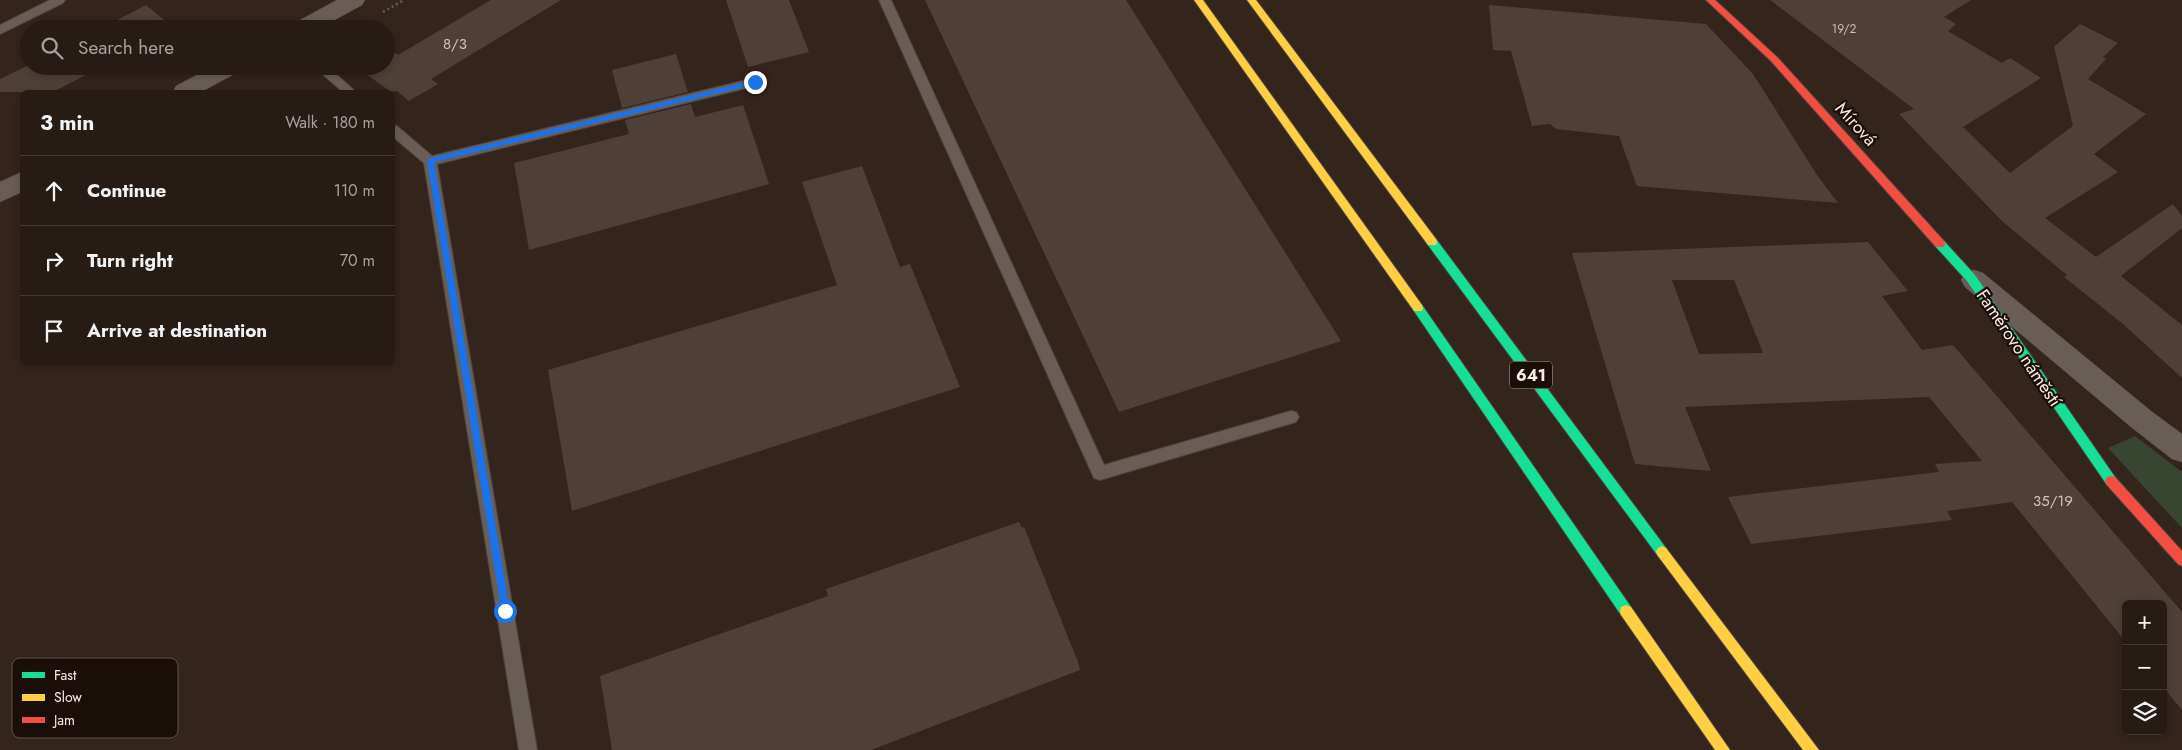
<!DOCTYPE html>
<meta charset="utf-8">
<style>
:root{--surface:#261c15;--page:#322922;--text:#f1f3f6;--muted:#a4a1a0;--line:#423a34}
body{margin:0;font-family:Jost,sans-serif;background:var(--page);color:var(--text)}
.controls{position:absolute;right:15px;bottom:15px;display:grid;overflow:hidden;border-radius:8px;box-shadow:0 2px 8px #0003}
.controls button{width:45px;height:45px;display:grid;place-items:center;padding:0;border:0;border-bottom:1px solid var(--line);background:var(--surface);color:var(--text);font:25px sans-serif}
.stop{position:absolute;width:15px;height:15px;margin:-11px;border:4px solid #1a73e8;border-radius:50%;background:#fff}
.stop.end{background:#1a73e8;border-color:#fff;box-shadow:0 1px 5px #0008}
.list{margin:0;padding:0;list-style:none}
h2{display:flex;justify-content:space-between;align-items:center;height:65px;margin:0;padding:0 20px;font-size:21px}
h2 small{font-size:16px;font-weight:400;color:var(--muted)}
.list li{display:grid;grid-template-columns:32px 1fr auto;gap:15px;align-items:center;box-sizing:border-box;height:70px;padding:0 20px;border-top:1px solid var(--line)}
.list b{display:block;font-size:19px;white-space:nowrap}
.list em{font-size:16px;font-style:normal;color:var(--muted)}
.icon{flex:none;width:28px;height:28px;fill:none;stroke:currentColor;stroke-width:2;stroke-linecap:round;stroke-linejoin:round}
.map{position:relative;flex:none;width:2182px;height:750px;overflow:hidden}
.search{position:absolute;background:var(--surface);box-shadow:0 2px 8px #0003;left:20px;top:20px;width:375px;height:55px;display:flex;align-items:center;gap:12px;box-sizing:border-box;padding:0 18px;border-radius:28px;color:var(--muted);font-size:19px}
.panel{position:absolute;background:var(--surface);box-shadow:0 2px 8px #0003;left:20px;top:90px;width:375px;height:275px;border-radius:8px}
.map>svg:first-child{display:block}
</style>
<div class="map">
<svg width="2182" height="750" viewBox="0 0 2182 750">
<rect width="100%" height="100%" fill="#33251c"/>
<path fill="#384530" d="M 2135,436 L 2182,472 L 2182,528 L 2108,448 Z"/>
<path fill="#4e4037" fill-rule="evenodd" d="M 491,0 L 561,0 L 431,79 L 438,84 L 409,101 L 397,91 L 391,92 L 362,71 L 370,66 L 386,66 L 386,57 L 394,52 L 398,55 Z
M 726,0 L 789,0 L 809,52 L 748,67 Z
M 925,0 L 1126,0 L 1341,341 L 1119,412 Z
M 1770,0 L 1971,0 L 1944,17 L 1956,24 L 1948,31 L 2002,63 L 2010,58 L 2041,78 L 1963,127 L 2010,173 L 2073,126 L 2054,47 L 2080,24 L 2118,43 L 2103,57 L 2106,59 L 2088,79 L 2146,114 L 2094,154 L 2118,172 L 2045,218 L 2096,257 L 2173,204 L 2182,216 L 2182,228 L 2121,276 L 2182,325 L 2182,378 L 2123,324 L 2064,277 L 2067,275 L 2002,221 L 1899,114 L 1914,109 Z
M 146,5 L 175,29 L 100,29 Z
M 1489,5 L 1706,24 L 1753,74 L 1817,175 L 1838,203 L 1637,186 L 1619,136 L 1556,129 L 1550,124 L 1532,126 L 1511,51 L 1493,50 Z
M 676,54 L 688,92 L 622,108 L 612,70 Z
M 29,65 L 29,66 L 103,66 L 53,92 L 0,92 L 0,79 Z
M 691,104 L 695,117 L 743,105 L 769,184 L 529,250 L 514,163 L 629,134 L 625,120 Z
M 862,166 L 900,267 L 910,264 L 960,387 L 572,511 L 548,370 L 837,285 L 802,182 Z
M 1868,242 L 1908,291 L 1882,296 L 1922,350 L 1953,345 L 2182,612 L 2182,710 L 2163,687 L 2163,604 L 2126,604 L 2126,642 L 2012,502 L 1947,511 L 1952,520 L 1751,544 L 1728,497 L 1939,472 L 1935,464 L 1982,461 L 1929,397 L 1685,407 L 1711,471 L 1635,464 L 1572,253 ZM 1672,280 L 1734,280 L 1763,353 L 1699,354 Z
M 1019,522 L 1022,528 L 1024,527 L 1078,662 L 1080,670 L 871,750 L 612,750 L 600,676 L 828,596 L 826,589 Z"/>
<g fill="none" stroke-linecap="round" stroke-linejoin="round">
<defs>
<path id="lane" d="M 50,0 L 65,0 L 63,3 L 0,34 L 0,25 Z
M 879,0 L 891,0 L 1104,465 L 1291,411 L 1296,412 L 1299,417 L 1296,422 L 1100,480 L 1094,478 Z
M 313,66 L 327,66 L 356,92 L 343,92 Z
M 755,78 L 761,82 L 759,85 L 437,164 L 537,750 L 519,750 L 424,163 L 392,136 L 392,125 L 397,126 L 432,156 Z"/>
<path id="street" d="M 337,0 L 365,0 L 362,5 L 318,29 L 290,29 L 293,24 Z
M 214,66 L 243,66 L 240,71 L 201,92 L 173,92 L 176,86 Z
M 22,172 L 22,192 L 0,202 L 0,182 Z
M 1974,270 L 1983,273 L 2151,411 L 2182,434 L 2182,462 L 2172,459 L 2131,427 L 1965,287 L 1961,280 L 1965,273 Z"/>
<path id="fast" d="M 1432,238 L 1436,239 L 1666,548 L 1668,552 L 1666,556 L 1662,558 L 1658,556 L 1428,245 L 1427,242 Z
M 1940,240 L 1944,241 L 1975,275 L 2115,477 L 2117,481 L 2115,485 L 2111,486 L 2107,485 L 1967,281 L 1936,247 L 1935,244 Z
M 1418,304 L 1422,305 L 1631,607 L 1632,611 L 1631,615 L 1626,617 L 1621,615 L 1414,311 L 1413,308 Z"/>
<path id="slow" d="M 1194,0 L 1203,0 L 1422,305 L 1423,308 L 1422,311 L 1414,311 Z
M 1247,0 L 1256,0 L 1436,239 L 1437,242 L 1436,245 L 1428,245 Z
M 1662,546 L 1666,548 L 1819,750 L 1803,750 L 1658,556 L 1656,552 L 1658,548 Z
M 1626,605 L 1631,607 L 1730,750 L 1715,750 L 1621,615 L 1620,611 L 1621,607 Z"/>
<path id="jam" d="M 1706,0 L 1715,0 L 1777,57 L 1944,241 L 1945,244 L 1944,247 L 1936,247 L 1771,61 Z
M 2111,476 L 2115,477 L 2182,551 L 2182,566 L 2178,564 L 2107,485 L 2105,481 L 2107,477 Z"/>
</defs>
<use href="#lane" stroke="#4f433c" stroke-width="2"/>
<use href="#street" stroke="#4f433c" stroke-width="1"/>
<use href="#fast" stroke="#4f433c" stroke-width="2"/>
<use href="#slow" stroke="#4f433c" stroke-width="2"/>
<use href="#jam" stroke="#4f433c" stroke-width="2"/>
<path stroke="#685d58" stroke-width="2.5" stroke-dasharray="2 3" stroke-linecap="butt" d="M 383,12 L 404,0"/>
<use href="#lane" fill="#695e57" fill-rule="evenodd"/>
<use href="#street" fill="#695e57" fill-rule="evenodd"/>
<use href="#fast" fill="#16e098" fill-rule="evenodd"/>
<use href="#slow" fill="#ffcf43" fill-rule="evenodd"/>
<use href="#jam" fill="#f24e42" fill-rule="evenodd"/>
</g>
<path fill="#1a73e8" d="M 755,80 L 758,82 L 757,84 L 434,162 L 510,611 L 508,614 L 502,614 L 427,161 L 430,158 Z"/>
<g text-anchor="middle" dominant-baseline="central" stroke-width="4.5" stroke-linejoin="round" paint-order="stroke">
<g font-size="12" fill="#d0c0b6">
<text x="1844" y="29">19/2</text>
</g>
<g font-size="15" fill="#d0c0b6">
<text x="455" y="44">8/3</text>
<text x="2053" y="501">35/19</text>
</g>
<rect fill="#1a0f08" stroke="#b8a9a0" stroke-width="1" x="1510" y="361.5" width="42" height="27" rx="4"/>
<g font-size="16" font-weight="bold" fill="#fcebe1">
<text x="1531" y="375">641</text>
</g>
<g font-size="18" fill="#fcebe1" stroke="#1a0f08">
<text transform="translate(1856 124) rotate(48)">Mírová</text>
<text transform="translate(2019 348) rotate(56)">Faměrovo náměstí</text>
</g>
</g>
<rect x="12" y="658" width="166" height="80" rx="8" fill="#1a0f08" stroke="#5e5149" stroke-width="1"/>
<rect x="22" y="672" width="23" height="6" fill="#16e098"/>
<rect x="22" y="694" width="23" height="7" fill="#ffcf43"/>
<rect x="22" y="717" width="23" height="6" fill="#f24e42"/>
<g font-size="14" fill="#fcebe1">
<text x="54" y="680">Fast</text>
<text x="54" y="702">Slow</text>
<text x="54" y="725">Jam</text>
</g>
</svg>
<div class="controls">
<button>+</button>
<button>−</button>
<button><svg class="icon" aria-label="layers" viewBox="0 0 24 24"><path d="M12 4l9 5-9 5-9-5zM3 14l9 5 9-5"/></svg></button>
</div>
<div class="stop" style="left:505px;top:611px"></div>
<div class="stop end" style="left:755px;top:82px"></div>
<div class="search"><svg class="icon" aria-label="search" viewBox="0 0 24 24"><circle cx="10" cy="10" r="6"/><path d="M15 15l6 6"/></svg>Search here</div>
<section class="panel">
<h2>3 min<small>Walk · 180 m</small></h2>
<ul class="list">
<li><svg class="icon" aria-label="ahead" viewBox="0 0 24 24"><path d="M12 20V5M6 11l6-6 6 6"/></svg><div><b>Continue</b></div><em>110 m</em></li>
<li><svg class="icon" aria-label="right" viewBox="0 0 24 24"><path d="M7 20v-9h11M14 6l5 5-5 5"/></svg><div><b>Turn right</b></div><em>70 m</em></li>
<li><svg class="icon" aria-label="arrive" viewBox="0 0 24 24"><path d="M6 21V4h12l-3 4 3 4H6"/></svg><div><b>Arrive at destination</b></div></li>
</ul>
</section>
</div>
